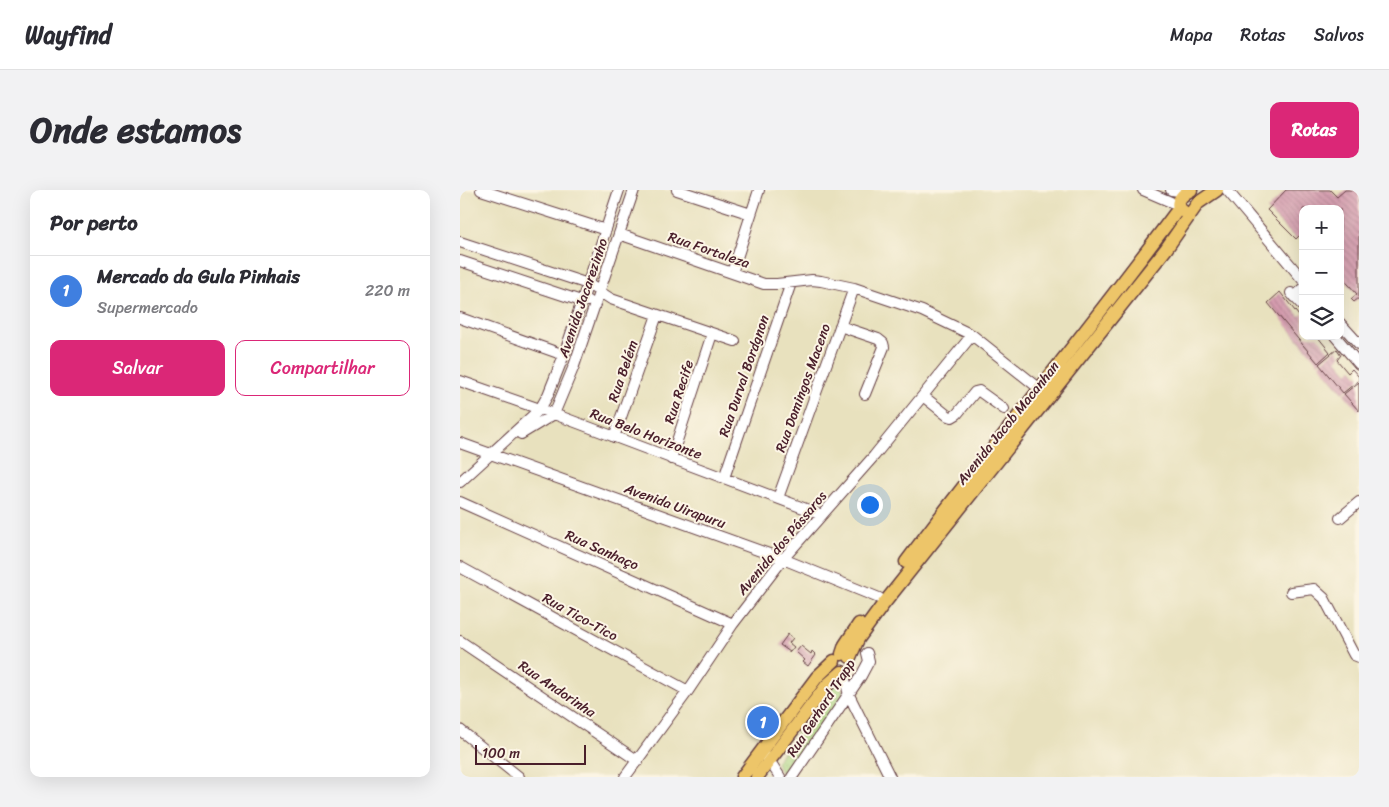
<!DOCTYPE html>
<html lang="pt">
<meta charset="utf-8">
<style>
:root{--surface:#fff;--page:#f2f2f3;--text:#2b2b33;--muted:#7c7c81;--line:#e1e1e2;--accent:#db2777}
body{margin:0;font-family:Sriracha,sans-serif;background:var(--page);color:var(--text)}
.controls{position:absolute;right:15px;top:15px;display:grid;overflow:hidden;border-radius:10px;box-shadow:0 5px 20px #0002}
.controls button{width:45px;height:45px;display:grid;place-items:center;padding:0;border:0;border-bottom:1px solid var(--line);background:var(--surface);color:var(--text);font:25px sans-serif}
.scale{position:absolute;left:15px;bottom:12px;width:111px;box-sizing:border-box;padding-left:5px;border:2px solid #4a1f2b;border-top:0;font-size:14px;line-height:18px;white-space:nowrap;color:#4a1f2b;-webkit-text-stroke:4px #fcf5e5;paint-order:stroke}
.you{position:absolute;left:409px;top:314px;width:18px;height:18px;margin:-12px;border:4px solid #fff;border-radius:50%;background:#1a73e8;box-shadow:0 0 0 8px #1a73e833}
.badge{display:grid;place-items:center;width:32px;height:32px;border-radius:50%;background:var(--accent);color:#fff;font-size:16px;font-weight:700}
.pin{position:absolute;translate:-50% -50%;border:2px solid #fff;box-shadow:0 1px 5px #0006}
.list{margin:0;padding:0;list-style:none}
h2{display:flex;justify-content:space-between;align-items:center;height:65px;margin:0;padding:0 20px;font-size:21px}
h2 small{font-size:16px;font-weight:400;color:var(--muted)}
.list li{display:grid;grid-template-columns:32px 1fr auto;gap:15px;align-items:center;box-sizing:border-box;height:70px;padding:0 20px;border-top:1px solid var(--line)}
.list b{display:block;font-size:19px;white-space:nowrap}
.list p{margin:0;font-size:16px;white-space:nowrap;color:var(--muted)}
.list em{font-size:16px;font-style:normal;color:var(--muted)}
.actions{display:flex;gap:10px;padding:15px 20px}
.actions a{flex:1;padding:11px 0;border:1px solid var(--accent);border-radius:10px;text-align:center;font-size:18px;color:var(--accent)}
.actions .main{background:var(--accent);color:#fff}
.icon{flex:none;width:28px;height:28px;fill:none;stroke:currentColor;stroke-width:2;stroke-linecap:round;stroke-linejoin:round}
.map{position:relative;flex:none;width:899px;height:587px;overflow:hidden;border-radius:10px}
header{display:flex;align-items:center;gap:30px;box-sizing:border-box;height:70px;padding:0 25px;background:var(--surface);border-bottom:1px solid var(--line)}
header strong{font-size:24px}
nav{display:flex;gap:28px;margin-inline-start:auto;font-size:18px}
.intro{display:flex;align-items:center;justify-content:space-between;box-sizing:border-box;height:120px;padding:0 30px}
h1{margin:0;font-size:35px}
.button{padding:12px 22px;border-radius:10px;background:var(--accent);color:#fff;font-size:18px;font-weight:700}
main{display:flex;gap:30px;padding:0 30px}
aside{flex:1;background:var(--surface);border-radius:10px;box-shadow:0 5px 20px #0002}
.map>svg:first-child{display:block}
</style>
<header>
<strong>Wayfind</strong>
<nav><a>Mapa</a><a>Rotas</a><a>Salvos</a></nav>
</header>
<div class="intro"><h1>Onde estamos</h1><a class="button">Rotas</a></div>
<main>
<aside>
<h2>Por perto<small></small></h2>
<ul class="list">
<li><span class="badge" style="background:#3f7fe0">1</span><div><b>Mercado da Gula Pinhais</b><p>Supermercado</p></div><em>220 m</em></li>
</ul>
<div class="actions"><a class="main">Salvar</a><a>Compartilhar</a></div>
</aside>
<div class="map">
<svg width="899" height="587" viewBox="0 0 899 587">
<defs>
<pattern id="grass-dots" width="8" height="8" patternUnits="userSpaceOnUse" patternTransform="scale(1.25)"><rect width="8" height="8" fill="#abd581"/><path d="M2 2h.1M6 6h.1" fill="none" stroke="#95b670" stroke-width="1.8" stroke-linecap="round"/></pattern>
<pattern id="building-back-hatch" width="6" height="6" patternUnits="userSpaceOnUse" patternTransform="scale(1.25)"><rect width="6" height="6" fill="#d59caf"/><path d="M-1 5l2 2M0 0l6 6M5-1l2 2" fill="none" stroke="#af7f8f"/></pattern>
</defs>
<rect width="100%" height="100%" fill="#fcf5e5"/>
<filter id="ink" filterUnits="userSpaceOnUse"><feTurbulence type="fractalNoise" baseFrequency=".02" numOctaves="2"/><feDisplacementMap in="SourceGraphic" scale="10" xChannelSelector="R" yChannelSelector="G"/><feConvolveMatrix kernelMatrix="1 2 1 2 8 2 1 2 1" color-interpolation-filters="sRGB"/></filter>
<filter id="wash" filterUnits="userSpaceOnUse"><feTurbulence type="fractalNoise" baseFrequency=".0096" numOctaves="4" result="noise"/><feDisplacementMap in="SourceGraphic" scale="20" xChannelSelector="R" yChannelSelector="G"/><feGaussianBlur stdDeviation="1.12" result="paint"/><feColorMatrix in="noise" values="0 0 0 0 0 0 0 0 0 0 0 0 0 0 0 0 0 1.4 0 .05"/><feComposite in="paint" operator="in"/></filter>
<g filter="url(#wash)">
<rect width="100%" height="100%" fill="#e8e1be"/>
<path fill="url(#grass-dots)" stroke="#7a7a56" d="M 378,493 L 385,504 L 328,583 L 328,587 L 324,587 L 316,572 L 370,497 Z"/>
<g id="blocks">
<path fill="url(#building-back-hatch)" d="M 826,0 L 870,0 L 877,7 L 885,0 L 899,0 L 899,108 L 894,112 L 891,109 L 897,104 L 880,85 L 880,19 L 843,19 L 843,48 L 840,45 L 836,49 L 807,20 Z
M 820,102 L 839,126 L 843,124 L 843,146 L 857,146 L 870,162 L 858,173 L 808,113 Z
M 877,159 L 881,165 L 877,170 L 888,183 L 892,179 L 899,187 L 899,190 L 883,203 L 859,174 Z
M 899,192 L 899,221 L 884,204 Z
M 328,444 L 333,448 L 329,453 L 334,457 L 330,462 L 320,455 Z
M 341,456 L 351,464 L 352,461 L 356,465 L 348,476 L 343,472 L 345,470 L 336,462 Z"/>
</g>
</g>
<g filter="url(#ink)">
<use href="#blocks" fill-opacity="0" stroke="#623c41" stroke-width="1"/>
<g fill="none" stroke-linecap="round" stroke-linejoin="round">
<defs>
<path id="minor" d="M 21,0 L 146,40
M 217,0 L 291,24
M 683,0 L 718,15
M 711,0 L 727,2
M 767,0 L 843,90
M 159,44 L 304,94 L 317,94 L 352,90 L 361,91 L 394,98 L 462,121 L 512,145 L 580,199
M 0,52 L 128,94 L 151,109 L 275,151
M 0,71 L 121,111 L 128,111
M 272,83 L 299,0
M 831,103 L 843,116
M 834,107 L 843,99
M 0,128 L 104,165
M 880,133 L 899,154
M 380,136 L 418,149 L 423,153 L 424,157 L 405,204
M 875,146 L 899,174
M 0,191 L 94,224 L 362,325
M 463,206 L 488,226 L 492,227 L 497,224 L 515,202 L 519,201 L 544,219
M 61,244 L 94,224 L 114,176 L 174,0
M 154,247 L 197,125
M 0,253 L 323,369 L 419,408
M 211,269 L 252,144
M 264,288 L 331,93
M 0,292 L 80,219 L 88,205 L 104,165 L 159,0
M 318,308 L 394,98
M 0,312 L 273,434
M 880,328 L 899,312
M 0,377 L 228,501
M 831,402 L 854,399 L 864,408 L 894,465 L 899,467
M 0,451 L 178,571
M 383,482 L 389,505 L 430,587
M 0,540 L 59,587
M 304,566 L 309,570 L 320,587
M 165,587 L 228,501 L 273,434 L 323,369 L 414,266 L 512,145
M 332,587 L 401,486 L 409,471 L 407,463"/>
<path id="major" d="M 724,22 L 719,18 C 716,10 724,3 731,0
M 446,372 C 535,253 630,138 719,18
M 382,464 L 385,455 L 399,434
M 390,467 L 398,449 L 422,416 L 706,59 L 738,13 L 757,0
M 282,587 L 357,487 L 374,471
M 297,587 L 367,495 L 382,482"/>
</defs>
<use href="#minor" stroke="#623c41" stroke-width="12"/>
<use href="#major" stroke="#623c41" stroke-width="15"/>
<use href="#minor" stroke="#fff" stroke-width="10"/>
<use href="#major" stroke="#edc569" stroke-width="12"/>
</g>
</g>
<g text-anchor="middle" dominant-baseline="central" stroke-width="4" stroke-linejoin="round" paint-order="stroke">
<g font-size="14" fill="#4a1f2b" stroke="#fcf5e5">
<text transform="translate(249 60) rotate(19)">Rua Fortaleza</text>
<text transform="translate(123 108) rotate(-71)">Avenida Jacarezinho</text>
<text transform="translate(163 181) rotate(-71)">Rua Belém</text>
<text transform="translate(284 186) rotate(-71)">Rua Durval Bordgnon</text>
<text transform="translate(343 198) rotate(-70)">Rua Domingos Maceno</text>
<text transform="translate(219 202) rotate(-72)">Rua Recife</text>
<text transform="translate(548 233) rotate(-51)">Avenida Jacob Macanhan</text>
<text transform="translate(186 244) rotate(21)">Rua Belo Horizonte</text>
<text transform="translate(215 316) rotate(20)">Avenida Uirapuru</text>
<text transform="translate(322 353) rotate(-50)">Avenida dos Pássaros</text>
<text transform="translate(142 360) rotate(24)">Rua Sanhaço</text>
<text transform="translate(120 427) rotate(29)">Rua Tico-Tico</text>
<text transform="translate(97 499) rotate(34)">Rua Andorinha</text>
<text transform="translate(361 518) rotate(-57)">Rua Gerhard Trapp</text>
</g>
</g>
</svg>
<div class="controls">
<button>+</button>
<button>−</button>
<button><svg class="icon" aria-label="layers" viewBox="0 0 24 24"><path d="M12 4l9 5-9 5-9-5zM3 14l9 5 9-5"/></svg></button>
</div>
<div class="scale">100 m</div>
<div class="you"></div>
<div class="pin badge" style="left:303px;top:532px;background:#3f7fe0">1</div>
</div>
</main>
